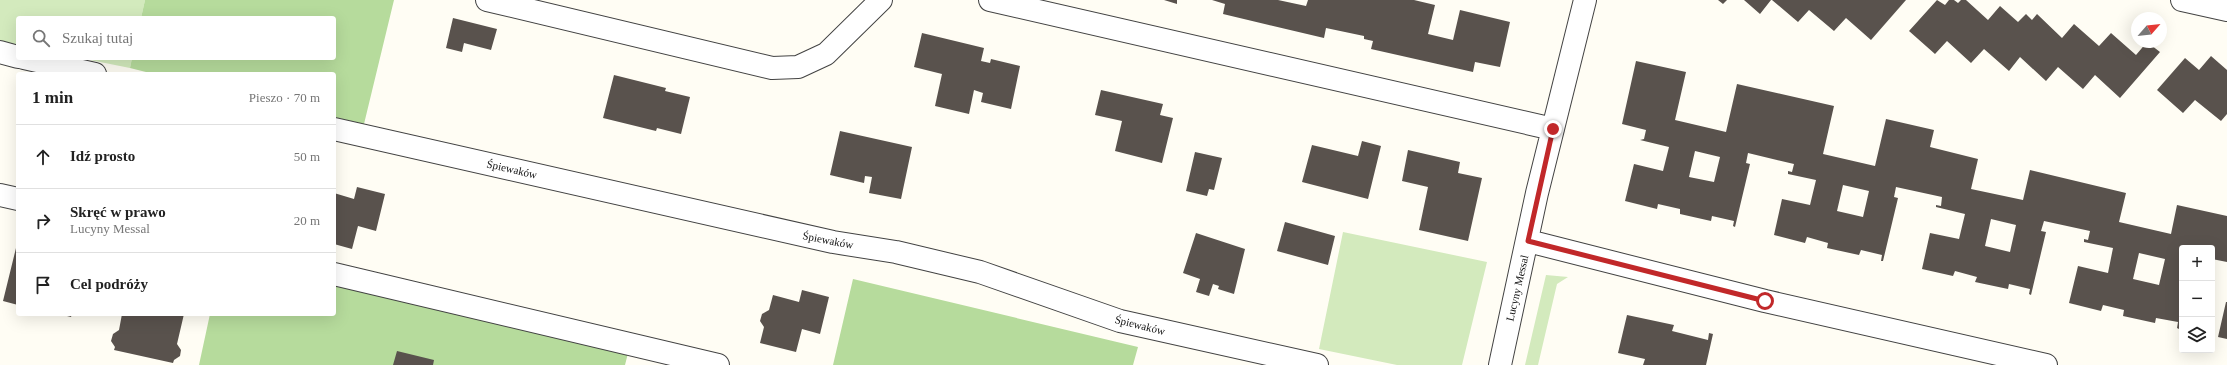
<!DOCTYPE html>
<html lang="pl">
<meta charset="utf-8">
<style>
:root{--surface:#fff;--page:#f6f6f6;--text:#222;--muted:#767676;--line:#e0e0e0}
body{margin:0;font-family:Georgia,serif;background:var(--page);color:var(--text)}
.controls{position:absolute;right:12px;bottom:12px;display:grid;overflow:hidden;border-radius:4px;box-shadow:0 4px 16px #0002}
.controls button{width:36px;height:36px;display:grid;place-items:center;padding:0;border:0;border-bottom:1px solid var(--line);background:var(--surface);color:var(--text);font:20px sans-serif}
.compass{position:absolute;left:2131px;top:12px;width:36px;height:36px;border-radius:50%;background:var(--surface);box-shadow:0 4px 16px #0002;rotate:62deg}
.stop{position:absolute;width:12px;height:12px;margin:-9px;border:3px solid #c1282a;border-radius:50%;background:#fff}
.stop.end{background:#c1282a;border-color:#fff;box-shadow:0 1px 4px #0008}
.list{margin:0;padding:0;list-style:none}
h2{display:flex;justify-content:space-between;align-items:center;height:52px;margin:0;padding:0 16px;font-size:17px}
h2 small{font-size:13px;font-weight:400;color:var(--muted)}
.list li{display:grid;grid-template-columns:26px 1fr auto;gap:12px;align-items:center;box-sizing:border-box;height:64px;padding:0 16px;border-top:1px solid var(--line)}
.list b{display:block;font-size:15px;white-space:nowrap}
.list p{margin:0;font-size:13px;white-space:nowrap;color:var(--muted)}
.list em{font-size:13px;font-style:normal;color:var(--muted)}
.icon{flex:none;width:22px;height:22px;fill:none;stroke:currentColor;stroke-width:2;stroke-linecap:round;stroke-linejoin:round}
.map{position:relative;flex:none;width:2227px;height:365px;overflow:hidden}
.search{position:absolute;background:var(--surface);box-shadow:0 4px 16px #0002;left:16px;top:16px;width:320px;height:44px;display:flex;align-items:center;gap:10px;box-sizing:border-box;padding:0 14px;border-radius:4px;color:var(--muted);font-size:15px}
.panel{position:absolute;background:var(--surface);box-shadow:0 4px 16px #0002;left:16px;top:72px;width:320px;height:244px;border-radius:4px}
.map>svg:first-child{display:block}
</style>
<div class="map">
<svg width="2227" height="365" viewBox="0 0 2227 365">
<rect width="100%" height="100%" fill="#fffdf4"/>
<path fill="#d3eabd" d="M 0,0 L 145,0 L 141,18 L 18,18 L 18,45 L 0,41 Z
M 80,58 L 132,58 L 130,68 Z
M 1343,232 L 1487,262 L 1462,365 L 1397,365 L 1319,349 Z
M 1546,275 L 1568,277 L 1557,284 L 1538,365 L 1525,365 Z"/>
<path fill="#b6db9c" d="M 145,0 L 394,0 L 364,124 L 334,117 L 334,74 L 154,74 L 130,68 L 132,58 L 334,58 L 334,18 L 141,18 Z
M 853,279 L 1138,347 L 1133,365 L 833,365 Z
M 334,284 L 628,353 L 625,365 L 199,365 L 210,314 L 334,314 Z"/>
<path fill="#59524d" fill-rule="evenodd" d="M 1164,0 L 1177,0 L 1177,4 Z
M 1212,0 L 1278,0 L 1306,6 L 1308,0 L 1414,0 L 1435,5 L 1428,34 L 1453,40 L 1460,10 L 1510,22 L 1500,67 L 1475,62 L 1473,72 L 1371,49 L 1373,41 L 1364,39 L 1364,36 L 1326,28 L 1324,38 L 1223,14 L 1225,4 Z
M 1718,0 L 1727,0 L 1723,4 Z
M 1744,0 L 1771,0 L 1760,14 Z
M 1772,0 L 1906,0 L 1871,40 L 1846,18 L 1834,31 L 1809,10 L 1798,22 Z
M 1937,0 L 1945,5 L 1949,0 L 1954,0 L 1958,3 L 1961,0 L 1966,0 L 1988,20 L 2000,6 L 2018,22 L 2026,14 L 2032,20 L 2037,14 L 2062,38 L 2074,24 L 2099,46 L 2111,33 L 2136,55 L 2147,42 L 2160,52 L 2120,98 L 2095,75 L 2083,89 L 2058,67 L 2046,81 L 2020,57 L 2009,71 L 1984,49 L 1971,63 L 1947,41 L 1935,54 L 1909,31 Z
M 453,18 L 497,29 L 491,50 L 464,43 L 462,52 L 446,48 Z
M 922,33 L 984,48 L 981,61 L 990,63 L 991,59 L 1020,66 L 1011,109 L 981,102 L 983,93 L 974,90 L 969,114 L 935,106 L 942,74 L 914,67 Z
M 2211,56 L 2227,70 L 2227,114 L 2221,121 L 2195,100 L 2183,113 L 2157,90 L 2185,58 L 2199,70 Z
M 1636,61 L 1686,72 L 1675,120 L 1726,132 L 1737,84 L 1834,106 L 1823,154 L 1875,166 L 1886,119 L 1934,130 L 1930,147 L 1978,159 L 1971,189 L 2023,200 L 2030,170 L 2126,193 L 2119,222 L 2171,234 L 2177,205 L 2227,216 L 2227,262 L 2212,259 L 2212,248 L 2182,248 L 2182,318 L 2179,329 L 2177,328 L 2178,322 L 2156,318 L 2155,323 L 2123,316 L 2124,310 L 2103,305 L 2101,311 L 2069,303 L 2078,266 L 2108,273 L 2113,248 L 2084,242 L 2084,239 L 2088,240 L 2090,231 L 2044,221 L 2041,231 L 2046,232 L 2031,295 L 2029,294 L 2030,289 L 2009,284 L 2008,289 L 1975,282 L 1977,277 L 1955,271 L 1953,276 L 1922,269 L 1930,233 L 1959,239 L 1965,214 L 1936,207 L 1936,205 L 1941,206 L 1942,197 L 1896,187 L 1894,197 L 1898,198 L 1883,261 L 1881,261 L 1882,255 L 1861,250 L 1859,255 L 1827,248 L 1828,243 L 1807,237 L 1805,243 L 1774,235 L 1782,199 L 1810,205 L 1816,180 L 1788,174 L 1788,171 L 1792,172 L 1794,164 L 1748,153 L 1746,163 L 1750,164 L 1735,227 L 1733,226 L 1734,221 L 1712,216 L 1711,221 L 1680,214 L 1680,209 L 1658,204 L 1657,209 L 1625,201 L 1634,164 L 1663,171 L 1669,147 L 1640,140 L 1644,139 L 1646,130 L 1622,124 ZM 1695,151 L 1720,157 L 1714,182 L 1689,177 ZM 1843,185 L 1869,191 L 1863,217 L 1837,211 ZM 1991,219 L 2016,225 L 2010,252 L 1985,246 ZM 2139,253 L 2165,259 L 2159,285 L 2133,279 Z
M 614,75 L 666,88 L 665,91 L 690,97 L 681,134 L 657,128 L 656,131 L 603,118 Z
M 1101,90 L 1163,104 L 1160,115 L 1173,118 L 1162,163 L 1115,151 L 1122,121 L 1095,115 Z
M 840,131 L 912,147 L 901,199 L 869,193 L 872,177 L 865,176 L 864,183 L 830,175 Z
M 1362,141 L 1381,146 L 1368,199 L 1302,182 L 1312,145 L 1358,156 Z
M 1408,150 L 1460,162 L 1458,173 L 1482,178 L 1468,241 L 1419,230 L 1428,187 L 1402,181 Z
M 1195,152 L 1222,158 L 1214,190 L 1209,189 L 1207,196 L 1186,191 Z
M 357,187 L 385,194 L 376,231 L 358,226 L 352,249 L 334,244 L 334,193 L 354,199 Z
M 1285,222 L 1335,236 L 1328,265 L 1277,251 Z
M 1196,233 L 1245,249 L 1234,294 L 1218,289 L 1219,286 L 1213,284 L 1209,296 L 1196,292 L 1200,279 L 1183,273 Z
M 16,248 L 18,249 L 18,305 L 3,301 Z
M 802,290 L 829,297 L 820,334 L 802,329 L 796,352 L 760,343 L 764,327 L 760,321 L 762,314 L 769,310 L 773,295 L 799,302 Z
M 2226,302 L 2227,302 L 2227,339 L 2218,337 Z
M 59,314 L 72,314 L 71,317 Z
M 122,314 L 184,314 L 177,344 L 181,350 L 180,356 L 174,360 L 173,363 L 114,350 L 115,347 L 111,341 L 113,334 L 119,330 Z
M 1627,315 L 1674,325 L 1672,331 L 1708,340 L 1709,333 L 1713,334 L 1706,365 L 1643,365 L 1645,359 L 1618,353 Z
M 397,351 L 434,360 L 433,365 L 393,365 Z"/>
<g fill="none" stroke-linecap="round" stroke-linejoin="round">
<defs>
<path id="minor" d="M 487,0 L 772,68 L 798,67 L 826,54 L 881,0
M 990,0 L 1553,129
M 2182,0 L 2227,10
M 0,52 L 18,57
M 24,58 L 95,74
M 334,129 L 833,242 L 896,252 L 980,272 L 1120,321 L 1317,365
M 0,195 L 18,199
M 1528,241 L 1765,301 L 2046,365
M 334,274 L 718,365
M 1500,365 L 1537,193 L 1585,0"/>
</defs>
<use href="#minor" stroke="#434343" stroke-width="24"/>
<use href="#minor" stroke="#fff" stroke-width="22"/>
</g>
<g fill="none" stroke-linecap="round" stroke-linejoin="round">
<path stroke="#c1282a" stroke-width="5" d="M 1553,129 L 1528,241 L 1765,301"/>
</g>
<g text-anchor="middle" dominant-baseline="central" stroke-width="4" stroke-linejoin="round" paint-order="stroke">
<g font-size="11" fill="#101010" stroke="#fff">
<text transform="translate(512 169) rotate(13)">Śpiewaków</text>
<text transform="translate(828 240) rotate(11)">Śpiewaków</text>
<text transform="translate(1517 288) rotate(-77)">Lucyny Messal</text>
<text transform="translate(1140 325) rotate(14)">Śpiewaków</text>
</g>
</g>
</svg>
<div class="controls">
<button>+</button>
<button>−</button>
<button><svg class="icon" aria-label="layers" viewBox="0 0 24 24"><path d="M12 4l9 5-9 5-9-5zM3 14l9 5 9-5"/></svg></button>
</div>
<svg class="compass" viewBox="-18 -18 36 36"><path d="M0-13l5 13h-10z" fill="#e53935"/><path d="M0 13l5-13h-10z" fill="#767676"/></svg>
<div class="stop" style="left:1765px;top:301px"></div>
<div class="stop end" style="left:1553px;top:129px"></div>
<div class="search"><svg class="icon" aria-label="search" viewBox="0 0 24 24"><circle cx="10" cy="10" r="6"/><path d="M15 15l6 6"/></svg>Szukaj tutaj</div>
<section class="panel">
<h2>1 min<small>Pieszo · 70 m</small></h2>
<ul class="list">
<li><svg class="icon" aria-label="ahead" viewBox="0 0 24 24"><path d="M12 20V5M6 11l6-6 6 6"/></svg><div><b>Idź prosto</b></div><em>50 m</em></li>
<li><svg class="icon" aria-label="right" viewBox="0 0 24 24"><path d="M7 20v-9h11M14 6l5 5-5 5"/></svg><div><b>Skręć w prawo</b><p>Lucyny Messal</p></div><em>20 m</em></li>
<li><svg class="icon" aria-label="arrive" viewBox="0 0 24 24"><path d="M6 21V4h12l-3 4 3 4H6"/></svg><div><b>Cel podróży</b></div></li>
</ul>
</section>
</div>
